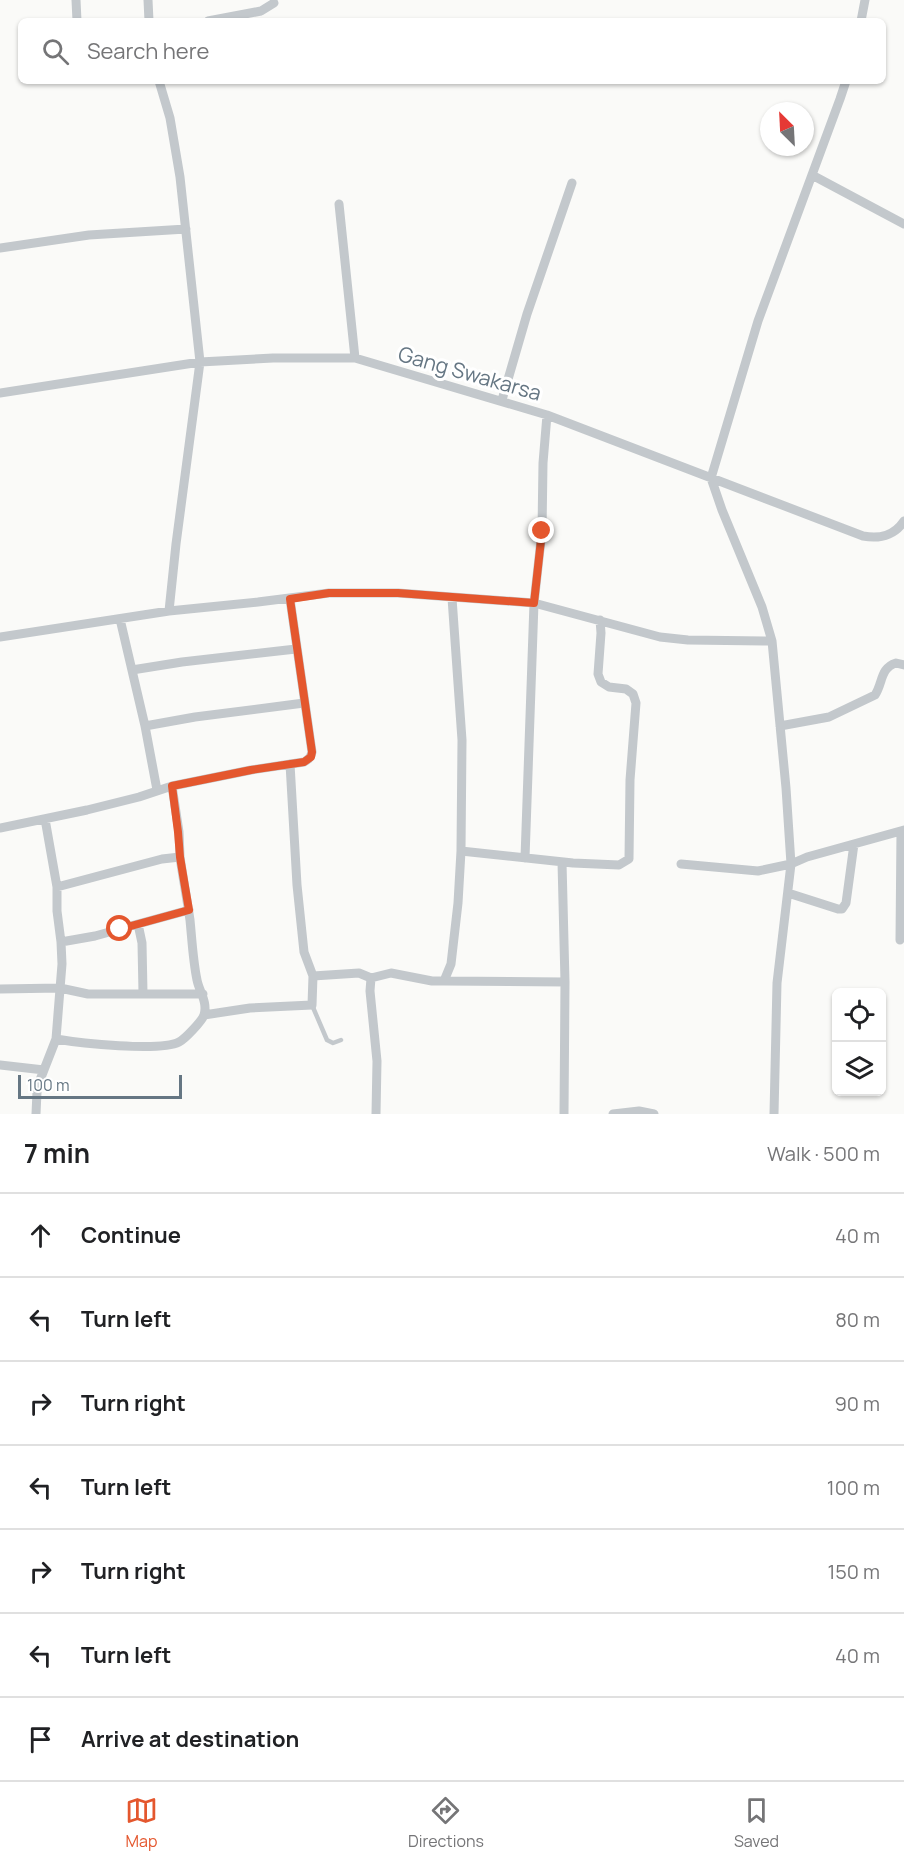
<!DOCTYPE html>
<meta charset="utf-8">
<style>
:root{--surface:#fff;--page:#f6f6f6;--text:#202124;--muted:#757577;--line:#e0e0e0;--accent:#e4572e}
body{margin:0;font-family:Manrope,sans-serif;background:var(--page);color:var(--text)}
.controls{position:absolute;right:18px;bottom:18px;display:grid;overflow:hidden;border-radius:9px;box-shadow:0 2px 4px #0004}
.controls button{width:54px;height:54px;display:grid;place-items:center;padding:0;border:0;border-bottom:2px solid var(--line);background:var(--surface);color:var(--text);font:30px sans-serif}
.compass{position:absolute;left:760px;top:102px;width:54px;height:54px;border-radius:50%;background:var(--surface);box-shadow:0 2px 4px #0004;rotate:336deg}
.scale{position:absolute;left:18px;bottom:15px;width:164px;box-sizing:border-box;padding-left:6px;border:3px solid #657683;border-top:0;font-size:16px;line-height:21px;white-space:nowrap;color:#657683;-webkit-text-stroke:4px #fff;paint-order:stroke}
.stop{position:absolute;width:18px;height:18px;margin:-14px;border:4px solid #e4572e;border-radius:50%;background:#fff}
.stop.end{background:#e4572e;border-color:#fff;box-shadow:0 2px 6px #0008}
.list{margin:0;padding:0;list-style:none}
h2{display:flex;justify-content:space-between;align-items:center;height:78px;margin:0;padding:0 24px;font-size:26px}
h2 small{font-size:20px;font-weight:400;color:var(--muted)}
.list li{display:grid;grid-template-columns:39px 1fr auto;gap:18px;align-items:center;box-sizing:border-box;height:84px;padding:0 24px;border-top:2px solid var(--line)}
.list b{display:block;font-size:22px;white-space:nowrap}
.list em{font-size:20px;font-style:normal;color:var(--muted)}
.icon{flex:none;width:33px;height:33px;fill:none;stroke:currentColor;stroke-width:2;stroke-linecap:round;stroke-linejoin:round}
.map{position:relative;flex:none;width:904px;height:1114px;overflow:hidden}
.search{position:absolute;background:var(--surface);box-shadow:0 2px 4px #0004;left:18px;right:18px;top:18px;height:66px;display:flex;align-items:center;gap:15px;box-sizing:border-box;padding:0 21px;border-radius:9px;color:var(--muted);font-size:22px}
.sheet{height:666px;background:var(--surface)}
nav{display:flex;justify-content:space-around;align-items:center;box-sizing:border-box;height:84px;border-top:2px solid var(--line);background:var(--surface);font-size:16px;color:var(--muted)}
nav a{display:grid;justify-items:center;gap:3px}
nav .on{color:var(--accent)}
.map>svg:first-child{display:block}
</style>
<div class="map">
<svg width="904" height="1114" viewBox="0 0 904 1114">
<rect width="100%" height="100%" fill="#fafaf8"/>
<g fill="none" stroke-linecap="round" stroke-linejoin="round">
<path stroke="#c3c8cc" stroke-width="4.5" d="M 312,1005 L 327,1040 L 333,1043 L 341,1040"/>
<path stroke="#c3c8cc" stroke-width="9" d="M 76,0 L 77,21
M 148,0 L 149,21
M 208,21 L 261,11 L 274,3
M 861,21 L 865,0
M 159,81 L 170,118 L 180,177 L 200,362 L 176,544 L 169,611
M 846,81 L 840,99 L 758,321 L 711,478 L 722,510 L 762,607 L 772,641 L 786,788 L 791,864 L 807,857 L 904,830
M 812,175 L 904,224
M 339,204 L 355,358
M 0,248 L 89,235 L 186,229
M 0,393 L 200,362 L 273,358 L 355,358 L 547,415 L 863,536 C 880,539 894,536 904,521
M 502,400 L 527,314 L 572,183
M 120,619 L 145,726 L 157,790
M 0,637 L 169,611 L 258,602 L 329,593 L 398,593 L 534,603 L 660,637 L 688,640 L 772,641
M 132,670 L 182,662 L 296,649
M 145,726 L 195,717 L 304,703
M 780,726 L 829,717 L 875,695 C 883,683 880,668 896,663 L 904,665
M 290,764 L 297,885 L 304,952 L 313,976 L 359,973 L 371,978 L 370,991 L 377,1061 L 376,1114
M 0,828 L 87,810 L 139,797 L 172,786 L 251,770 L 304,762 C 309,759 311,757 312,752 L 290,599
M 461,851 L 573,863 L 619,865 L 629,859 L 630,780 L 636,703 L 633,694 L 626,689 L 609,687 L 601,682 L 598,674 L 601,633 L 600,620
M 525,858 L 534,603 L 542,531 L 543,463 L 547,415
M 562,862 L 565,982 L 564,1114
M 681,864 L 758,871 L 791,864 L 777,983 L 774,1114
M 57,887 L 162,859 L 180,857 L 179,832 L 172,786
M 788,893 L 838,909 L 842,909 L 846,903 L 854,844
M 138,924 L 189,910
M 900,940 L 901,831
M 61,942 L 95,936 L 138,924 L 142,943 L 143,993
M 371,978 L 391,973 L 432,981 L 444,981 L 451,964 L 458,903 L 461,851 L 462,740 L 452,598
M 444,981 L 565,982
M 0,989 L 60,988 L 88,994 L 203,994
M 204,1015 L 250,1008 L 312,1005 L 313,976
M 56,1039 C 79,1043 160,1052 179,1042 C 185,1039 202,1021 204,1015 C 208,1002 199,991 197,980 C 193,961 192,940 190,920 C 187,899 183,878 180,857
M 0,1065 L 44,1070
M 36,1114 L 37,1092 L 40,1080 L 56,1039 L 62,964 L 61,942 L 57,911 L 57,887 L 45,819
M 613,1114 L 639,1111 L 654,1114"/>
</g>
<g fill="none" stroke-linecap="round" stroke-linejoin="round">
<path stroke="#e4572e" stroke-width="8" d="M 120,929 L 189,910 L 180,857 L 178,832 L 172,786 L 251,770 L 304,762 L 311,757 L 312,752 L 290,599 L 329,593 L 398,593 L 534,603 L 542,531"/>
</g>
<g text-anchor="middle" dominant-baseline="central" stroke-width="6" stroke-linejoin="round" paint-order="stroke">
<g font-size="21" fill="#657683" stroke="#fff">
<text transform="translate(470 373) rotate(16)">Gang Swakarsa</text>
</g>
</g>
</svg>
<div class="controls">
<button><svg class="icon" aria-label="locate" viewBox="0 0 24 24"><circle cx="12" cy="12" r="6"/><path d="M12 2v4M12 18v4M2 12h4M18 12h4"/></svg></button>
<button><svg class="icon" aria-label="layers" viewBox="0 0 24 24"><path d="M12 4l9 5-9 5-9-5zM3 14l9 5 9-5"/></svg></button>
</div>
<svg class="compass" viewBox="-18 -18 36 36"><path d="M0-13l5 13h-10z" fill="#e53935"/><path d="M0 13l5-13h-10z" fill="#757577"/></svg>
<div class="scale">100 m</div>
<div class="stop" style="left:120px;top:929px"></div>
<div class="stop end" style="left:542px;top:531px"></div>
<div class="search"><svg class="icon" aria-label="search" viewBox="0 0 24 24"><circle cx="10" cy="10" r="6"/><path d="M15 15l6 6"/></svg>Search here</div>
</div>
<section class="sheet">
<h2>7 min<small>Walk · 500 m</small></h2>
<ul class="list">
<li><svg class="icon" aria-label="ahead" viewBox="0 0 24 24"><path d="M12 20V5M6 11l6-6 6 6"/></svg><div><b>Continue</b></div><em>40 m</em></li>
<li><svg class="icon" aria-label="left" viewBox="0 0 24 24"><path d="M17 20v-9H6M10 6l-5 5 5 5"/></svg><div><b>Turn left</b></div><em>80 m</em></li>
<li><svg class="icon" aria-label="right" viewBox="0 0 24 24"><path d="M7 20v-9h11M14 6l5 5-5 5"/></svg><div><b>Turn right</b></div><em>90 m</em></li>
<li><svg class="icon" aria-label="left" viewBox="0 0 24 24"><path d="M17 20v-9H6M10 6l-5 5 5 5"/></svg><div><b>Turn left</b></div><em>100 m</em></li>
<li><svg class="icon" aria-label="right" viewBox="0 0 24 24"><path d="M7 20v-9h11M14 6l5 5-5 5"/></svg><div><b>Turn right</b></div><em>150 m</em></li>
<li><svg class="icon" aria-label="left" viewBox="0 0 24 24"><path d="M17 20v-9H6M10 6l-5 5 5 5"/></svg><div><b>Turn left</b></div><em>40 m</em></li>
<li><svg class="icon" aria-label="arrive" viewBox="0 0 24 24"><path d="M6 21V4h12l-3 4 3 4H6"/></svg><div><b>Arrive at destination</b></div></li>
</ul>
</section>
<nav>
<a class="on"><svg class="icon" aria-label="map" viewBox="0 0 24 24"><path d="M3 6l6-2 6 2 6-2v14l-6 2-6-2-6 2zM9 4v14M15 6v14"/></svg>Map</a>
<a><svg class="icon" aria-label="directions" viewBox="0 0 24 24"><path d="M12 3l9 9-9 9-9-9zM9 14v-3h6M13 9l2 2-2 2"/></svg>Directions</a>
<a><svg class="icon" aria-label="saved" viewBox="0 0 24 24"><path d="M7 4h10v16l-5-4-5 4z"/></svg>Saved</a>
</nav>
